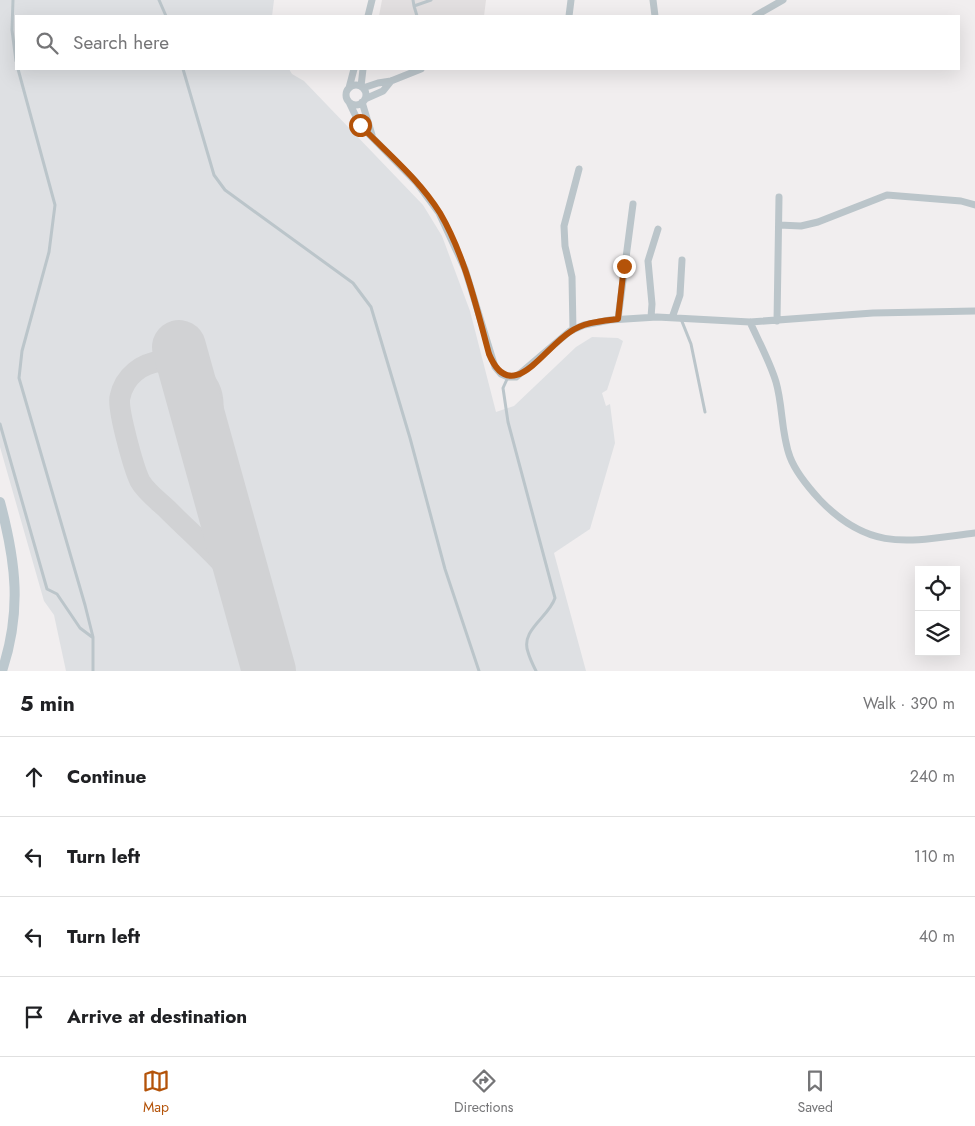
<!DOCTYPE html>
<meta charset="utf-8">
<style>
:root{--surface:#fff;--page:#f2f2f2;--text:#202124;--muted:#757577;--line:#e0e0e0;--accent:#b45309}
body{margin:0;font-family:Jost,sans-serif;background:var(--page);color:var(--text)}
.controls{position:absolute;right:15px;bottom:15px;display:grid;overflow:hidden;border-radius:0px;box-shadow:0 5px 20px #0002}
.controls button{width:45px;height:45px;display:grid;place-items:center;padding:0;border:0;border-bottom:1px solid var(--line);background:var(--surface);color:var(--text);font:25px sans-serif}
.stop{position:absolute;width:15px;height:15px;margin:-11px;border:4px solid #b45309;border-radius:50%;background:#fff}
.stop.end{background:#b45309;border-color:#fff;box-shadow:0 1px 5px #0008}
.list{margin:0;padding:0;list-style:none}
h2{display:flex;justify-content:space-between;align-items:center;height:65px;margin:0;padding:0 20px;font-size:21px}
h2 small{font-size:16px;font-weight:400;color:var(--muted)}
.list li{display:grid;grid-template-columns:32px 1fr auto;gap:15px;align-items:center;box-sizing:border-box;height:80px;padding:0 20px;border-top:1px solid var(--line)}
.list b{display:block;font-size:19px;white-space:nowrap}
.list em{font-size:16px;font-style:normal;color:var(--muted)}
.icon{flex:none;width:28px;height:28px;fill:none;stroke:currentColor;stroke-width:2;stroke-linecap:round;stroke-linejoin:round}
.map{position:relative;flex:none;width:975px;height:671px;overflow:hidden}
.search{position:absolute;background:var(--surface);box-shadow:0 5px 20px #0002;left:15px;right:15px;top:15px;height:55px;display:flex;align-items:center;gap:12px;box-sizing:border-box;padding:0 18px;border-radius:0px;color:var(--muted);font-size:19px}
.sheet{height:385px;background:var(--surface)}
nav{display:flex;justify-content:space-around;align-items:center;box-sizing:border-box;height:70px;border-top:1px solid var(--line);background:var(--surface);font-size:14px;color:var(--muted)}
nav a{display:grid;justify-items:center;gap:2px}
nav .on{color:var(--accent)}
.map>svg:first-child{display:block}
</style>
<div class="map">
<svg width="975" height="671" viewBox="0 0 975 671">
<rect width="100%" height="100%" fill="#f1eeef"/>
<path fill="#e2dfe0" d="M 382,0 L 486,0 L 484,16 L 379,16 Z"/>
<path fill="#dee0e3" d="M 0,0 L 274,0 L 272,16 L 16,16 L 16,69 L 289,69 L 292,74 L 304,81 L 423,205 L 442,236 L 470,311 L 496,412 L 514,406 L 576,347 L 592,337 L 618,338 L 623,341 L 607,390 L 602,393 L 606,406 L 610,404 L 615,443 L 590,529 L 554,553 L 586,671 L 66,671 L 54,615 L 44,601 L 0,447 Z"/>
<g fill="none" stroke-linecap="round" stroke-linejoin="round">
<path stroke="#d1d2d4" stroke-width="21" d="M 210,457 C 202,433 221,411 209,387 C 190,348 129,354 120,397 C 117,409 134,469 140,481 C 146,492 161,503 169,511 C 197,539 227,564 249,597"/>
<path stroke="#d1d2d4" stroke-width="54" d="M 179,347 L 269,671"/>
<path stroke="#bbc5ca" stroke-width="3" d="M 13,0 L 12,30 L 16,61
M 159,0 L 166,16
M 413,0 L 414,6 L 431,0
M 414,6 L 417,16
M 18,69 L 55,205 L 49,252 L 22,351 L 19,378 L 85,605 L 93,637 L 93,671
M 183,69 L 214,175 L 225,190 L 353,283 L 371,307 L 410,438 L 445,569 L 479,671
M 681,319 L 691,344 L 705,412
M 508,377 L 503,388 L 508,422 L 555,598 C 549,617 520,630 528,652 C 530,659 533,665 536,671
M 0,424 L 47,589 L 57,594 L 80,628 L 92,637"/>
<path stroke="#bbc5ca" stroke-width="7" d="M 653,0 L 655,16
M 368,16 L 372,0
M 569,16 L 571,0
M 755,16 L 783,0
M346 95a10 10 0 1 1 20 0a10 10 0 1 1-20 0Z
M 361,86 L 363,69
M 349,88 L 354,69
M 363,88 L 378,83 L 391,81 L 421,69
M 365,99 L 383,91 L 391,81
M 349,102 L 360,125 L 416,182 L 439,213 L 465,269 L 495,367 L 501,374 L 508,377 L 516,377 L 570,331 L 584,325 L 610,320 L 657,317 L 750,322 L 873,313 L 975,311
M 362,102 L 372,135
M 779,225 L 801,226 L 818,222 L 887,195 L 961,201 L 975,205
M 651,317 L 652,304 L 648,261 L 658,229
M 672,318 L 680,295 L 682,260
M 618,319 L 633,204
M 777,321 L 779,197
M 750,322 C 759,342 770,362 776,382 C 783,406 781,433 790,457 C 796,473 808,487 820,500 C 871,553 910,541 975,533
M 573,330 L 572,277 L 565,246 L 564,226 L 579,169"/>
<path stroke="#bcc8ce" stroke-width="10" d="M 0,502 C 16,562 22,611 2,671"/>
</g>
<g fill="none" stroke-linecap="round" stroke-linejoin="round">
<path stroke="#b45309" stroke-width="6" d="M 360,125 C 387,153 419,179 440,213 C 465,256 476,306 489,354 C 511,407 543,349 570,332 C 584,322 602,321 618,319 L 624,266"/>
</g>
</svg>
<div class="controls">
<button><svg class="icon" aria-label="locate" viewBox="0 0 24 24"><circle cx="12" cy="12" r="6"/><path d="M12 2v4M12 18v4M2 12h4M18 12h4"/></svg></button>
<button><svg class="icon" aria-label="layers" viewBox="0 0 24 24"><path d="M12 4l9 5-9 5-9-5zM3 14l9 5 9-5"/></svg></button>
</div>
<div class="stop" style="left:360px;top:125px"></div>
<div class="stop end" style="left:624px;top:266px"></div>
<div class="search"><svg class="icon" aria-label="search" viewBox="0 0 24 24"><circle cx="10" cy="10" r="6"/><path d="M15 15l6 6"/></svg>Search here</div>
</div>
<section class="sheet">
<h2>5 min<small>Walk · 390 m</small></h2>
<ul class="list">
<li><svg class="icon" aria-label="ahead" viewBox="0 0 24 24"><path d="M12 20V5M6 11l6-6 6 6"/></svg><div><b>Continue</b></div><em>240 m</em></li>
<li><svg class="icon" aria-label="left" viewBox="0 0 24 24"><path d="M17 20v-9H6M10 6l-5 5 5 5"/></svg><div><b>Turn left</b></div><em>110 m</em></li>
<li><svg class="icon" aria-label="left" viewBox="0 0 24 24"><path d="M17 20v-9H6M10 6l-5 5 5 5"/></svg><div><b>Turn left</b></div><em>40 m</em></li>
<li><svg class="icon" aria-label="arrive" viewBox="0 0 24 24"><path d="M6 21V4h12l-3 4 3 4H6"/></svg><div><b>Arrive at destination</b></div></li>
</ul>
</section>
<nav>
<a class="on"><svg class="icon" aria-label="map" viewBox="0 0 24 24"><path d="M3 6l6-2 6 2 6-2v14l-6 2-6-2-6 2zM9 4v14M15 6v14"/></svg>Map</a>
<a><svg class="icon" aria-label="directions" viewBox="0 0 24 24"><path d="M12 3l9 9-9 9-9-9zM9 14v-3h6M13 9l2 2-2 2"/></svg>Directions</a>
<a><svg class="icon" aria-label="saved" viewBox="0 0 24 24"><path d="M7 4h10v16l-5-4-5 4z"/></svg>Saved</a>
</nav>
